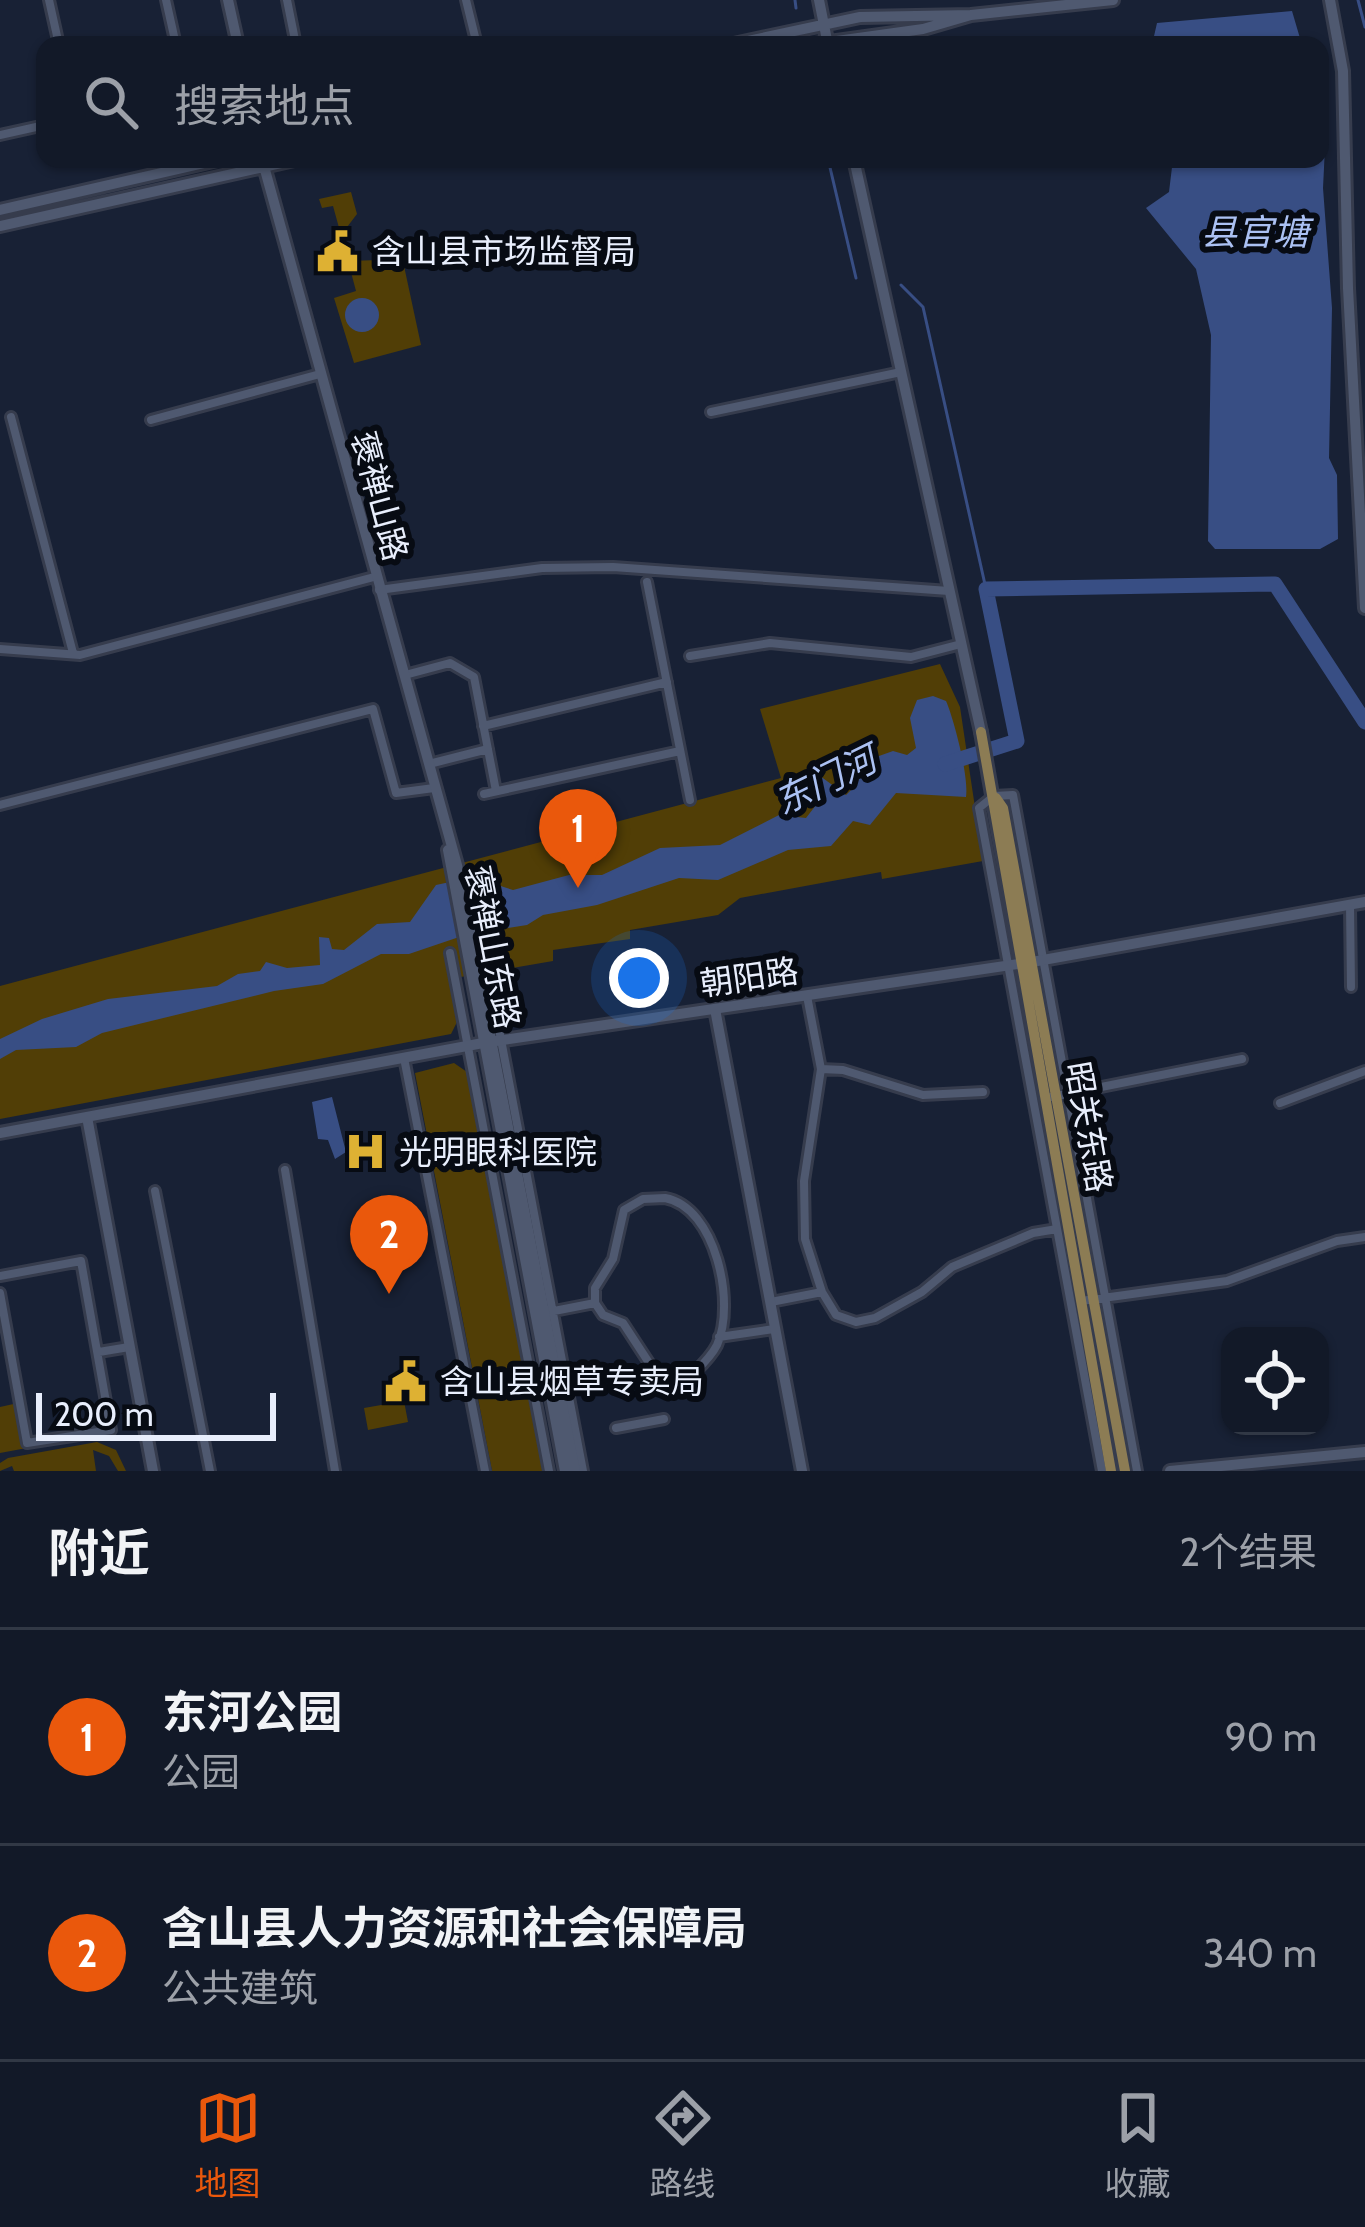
<!DOCTYPE html>
<html lang="zh">
<meta charset="utf-8">
<style>
:root{--surface:#121928;--page:#1f2634;--text:#f1f3f6;--muted:#9ca0a8;--line:#313845;--accent:#ea580c}
body{margin:0;font-family:Cabin,"Noto Sans SC",sans-serif;background:var(--page);color:var(--text)}
.controls{position:absolute;right:36px;bottom:36px;display:grid;overflow:hidden;border-radius:24px;box-shadow:0 3px 9px #0004}
.controls button{width:108px;height:108px;display:grid;place-items:center;padding:0;border:0;border-bottom:3px solid var(--line);background:var(--surface);color:var(--text);font:60px sans-serif}
.scale{position:absolute;left:36px;bottom:30px;width:240px;box-sizing:border-box;padding-left:12px;border:6px solid #e8eefc;border-top:0;font-size:33px;line-height:42px;white-space:nowrap;color:#e8eefc;-webkit-text-stroke:9px #070b13;paint-order:stroke}
.you{position:absolute;left:639px;top:978px;width:42px;height:42px;margin:-30px;border:9px solid #fff;border-radius:50%;background:#1a73e8;box-shadow:0 0 0 18px #1a73e833}
.badge{display:grid;place-items:center;width:78px;height:78px;border-radius:50%;background:var(--accent);color:#fff;font-size:39px;font-weight:700}
.pin{position:absolute;translate:-50% -99px;filter:drop-shadow(0 3px 6px #0008)}
.pin::after{content:'';position:absolute;top:63px;width:42px;height:36px;background:inherit;clip-path:polygon(0 0,100% 0,50% 100%)}
.list{margin:0;padding:0;list-style:none}
h2{display:flex;justify-content:space-between;align-items:center;height:156px;margin:0;padding:0 48px;font-size:51px}
h2 small{font-size:39px;font-weight:400;color:var(--muted)}
.list li{display:grid;grid-template-columns:78px 1fr auto;gap:36px;align-items:center;box-sizing:border-box;height:216px;padding:0 48px;border-top:3px solid var(--line)}
.list b{display:block;font-size:45px;white-space:nowrap}
.list p{margin:0;font-size:39px;white-space:nowrap;color:var(--muted)}
.list em{font-size:39px;font-style:normal;color:var(--muted)}
.icon{flex:none;width:66px;height:66px;fill:none;stroke:currentColor;stroke-width:2;stroke-linecap:round;stroke-linejoin:round}
.map{position:relative;flex:none;width:1365px;height:1471px;overflow:hidden}
.search{position:absolute;background:var(--surface);box-shadow:0 3px 9px #0004;left:36px;right:36px;top:36px;height:132px;display:flex;align-items:center;gap:30px;box-sizing:border-box;padding:0 42px;border-radius:24px;color:var(--muted);font-size:45px}
.sheet{height:588px;background:var(--surface)}
nav{display:flex;justify-content:space-around;align-items:center;box-sizing:border-box;height:168px;border-top:3px solid var(--line);background:var(--surface);font-size:33px;color:var(--muted)}
nav a{display:grid;justify-items:center;gap:6px}
nav .on{color:var(--accent)}
.map>svg:first-child{display:block}
</style>
<div class="map">
<svg width="1365" height="1471" viewBox="0 0 1365 1471">
<rect width="100%" height="100%" fill="#182135"/>
<path fill="#513e06" d="M 351,192 L 357,214 L 341,235 L 333,206 L 322,208 L 319,199 Z
M 398,238 L 421,345 L 354,363 L 334,298 L 356,291 L 348,261 L 379,260 Z
M 940,664 L 960,707 L 983,861 L 882,879 L 881,872 L 740,898 L 718,915 L 630,930 L 630,939 L 553,950 L 553,961 L 449,979 L 458,1020 L 451,1034 L 0,1119 L 0,986 L 781,778 L 760,709 Z
M 454,1063 L 467,1072 L 544,1471 L 492,1471 L 415,1073 Z
M 404,1401 L 408,1422 L 368,1430 L 364,1408 Z
M 18,1403 L 27,1448 L 0,1453 L 0,1407 Z
M 97,1442 L 116,1450 L 126,1471 L 118,1471 L 109,1456 L 93,1450 L 96,1471 L 14,1471 L 12,1466 L 0,1471 L 0,1463 L 8,1458 Z"/>
<path fill="#384e84" d="M 1292,11 L 1302,45 L 1152,45 L 1157,23 Z
M 1320,74 L 1328,86 L 1323,188 L 1332,308 L 1329,458 L 1337,475 L 1338,539 L 1320,549 L 1215,549 L 1208,541 L 1211,335 L 1196,269 L 1146,208 L 1169,192 L 1173,159 L 1320,159 Z
M345 315a17 17 0 1 1 34 0a17 17 0 1 1-34 0Z
M 933,696 L 946,701 C 954,719 969,777 966,797 L 896,793 L 870,825 L 853,821 L 831,846 L 788,850 L 718,880 L 679,878 L 597,905 L 543,915 L 527,925 L 468,934 L 409,954 L 381,954 L 323,984 L 274,991 L 102,1033 L 76,1047 L 16,1050 L 0,1059 L 0,1039 L 42,1019 L 108,999 L 217,986 L 238,974 L 260,971 L 266,962 L 287,968 L 320,965 L 319,937 L 329,938 L 332,949 L 344,950 L 377,924 L 410,922 L 436,885 L 473,877 L 513,890 L 569,875 L 602,875 L 660,848 L 720,845 L 779,815 L 806,818 L 823,796 L 818,785 L 805,784 L 816,773 L 846,795 L 857,784 L 865,761 L 893,751 L 907,755 L 916,748 L 910,718 L 917,700 Z
M 332,1097 L 346,1152 L 335,1159 L 328,1140 L 318,1139 L 312,1102 Z"/>
<g fill="none" stroke-linecap="round" stroke-linejoin="round">
<path stroke="#384e84" stroke-width="3" d="M 795,0 L 796,8
M 1358,0 L 1365,27
M 828,159 L 856,278
M 901,285 L 923,307 L 986,589"/>
<path stroke="#384e84" stroke-width="15" d="M 945,764 L 1017,741 L 986,589 L 1275,584 L 1365,722"/>
<defs>
<path id="street" d="M 49,0 L 59,45
M 166,0 L 176,45
M 287,0 L 296,45
M 466,0 L 477,45
M 0,135 L 45,125
M 711,412 L 901,372
M 11,417 L 73,653
M 151,420 L 320,374
M 647,582 L 690,800
M 379,590 L 542,568 L 613,567 L 949,591
M 0,649 L 80,655 L 374,577
M 690,656 L 770,643 L 911,657 L 961,644
M 405,675 L 450,663 L 474,677 L 496,791
M 483,726 L 667,682
M 429,764 L 488,749
M 484,794 L 680,751
M 0,805 L 373,709 L 396,793 L 434,788
M 1350,905 L 1351,987
M 483,945 L 583,1471
M 450,953 L 549,1471
M 807,996 L 821,1069 L 804,1181 L 805,1239 L 822,1292 L 836,1315 L 856,1322 L 875,1318 L 922,1292 L 952,1267 L 1033,1233 L 1057,1229
M 404,1058 L 485,1471
M 821,1069 L 843,1070 L 923,1095 L 983,1092
M 1051,1097 L 1242,1059
M 1280,1103 L 1365,1071
M 285,1170 L 335,1471
M 155,1191 L 210,1471
M 665,1198 C 716,1207 736,1304 717,1345 C 711,1357 701,1366 692,1375 L 655,1372 L 623,1323 L 603,1315 L 595,1303 L 595,1288 L 613,1259 L 624,1210 L 643,1199 Z
M 0,1276 L 81,1261 L 111,1430 L 27,1443 L 0,1293
M 1081,1301 L 1227,1281 L 1337,1241 L 1365,1237
M 771,1302 L 822,1292
M 549,1312 L 595,1303
M 719,1337 L 774,1329
M 99,1352 L 129,1347
M 616,1428 L 664,1419
M 1102,1471 L 979,808 L 994,796 L 1013,795 L 1137,1471"/>
<path id="secondary" d="M 228,0 L 238,45
M 819,0 L 828,45
M 1330,0 L 1343,71 L 1348,288 L 1365,608
M 971,15 L 1113,0
M 729,45 L 860,17 L 971,15 L 923,29 L 808,45
M 262,159 L 457,865 L 575,1471
M 854,159 L 981,732
M 0,210 L 222,159
M 0,226 L 299,159
M 448,850 L 565,1471
M 715,1009 L 802,1471
M 87,1117 L 153,1471
M 0,1133 L 483,1043 L 1032,962 L 1365,902
M 1170,1471 L 1365,1452"/>
<path id="primary" d="M 981,732 L 1111,1471
M 996,798 L 1003,808 L 1125,1471"/>
</defs>
<use href="#street" stroke="#363c4d" stroke-width="14"/>
<use href="#secondary" stroke="#363c4d" stroke-width="16"/>
<use href="#primary" stroke="#363c4d" stroke-width="16"/>
<use href="#street" stroke="#4f5970" stroke-width="8"/>
<use href="#secondary" stroke="#4f5970" stroke-width="10"/>
<use href="#primary" stroke="#8c7c54" stroke-width="10"/>
</g>
<defs>
<symbol id="civic-bare" viewBox="-9 -9 18 18"><path d="M-.6-6.5H3V-4.5H.6V-3L4-1V1h2V6H-6V1h2V-1L-.6-3ZM-1.2 2.5V6h2.4V2.5Z" fill="#deb133" stroke="#070b13" stroke-width="2.5" paint-order="stroke"/></symbol>
<symbol id="hospital-bare" viewBox="-9 -9 18 18"><path d="M-5-5h3v3.5h4V-5h3V5h-3V1.5h-4V5h-3Z" fill="#deb133" stroke="#070b13" stroke-width="2.5" paint-order="stroke"/></symbol>
</defs>
<g fill-rule="evenodd">
<use href="#civic-bare" x="308" y="222" width="59" height="59"/>
<use href="#hospital-bare" x="336" y="1122" width="59" height="59"/>
<use href="#civic-bare" x="376" y="1352" width="59" height="59"/>
</g>
<g text-anchor="middle" dominant-baseline="central" stroke-width="12" stroke-linejoin="round" paint-order="stroke">
<g font-size="33" fill="#e8eefc" stroke="#070b13" text-anchor="start">
<text x="372" y="251">含山县市场监督局</text>
<text x="399" y="1152">光明眼科医院</text>
<text x="440" y="1381">含山县烟草专卖局</text>
</g>
<g font-size="33" fill="#e8eefc" stroke="#070b13">
<text transform="translate(380 496) rotate(75)">褒禅山路</text>
<text transform="translate(493 947) rotate(79)">褒禅山东路</text>
<text transform="translate(749 977) rotate(-8)">朝阳路</text>
<text transform="translate(1089 1127) rotate(80)">昭关东路</text>
</g>
<g font-size="36" font-style="italic" fill="#abc1f3" stroke="#070b13">
<text x="1255" y="232">县官塘</text>
<text transform="translate(825 780) rotate(-26)">东门河</text>
</g>
</g>
</svg>
<div class="controls">
<button><svg class="icon" aria-label="locate" viewBox="0 0 24 24"><circle cx="12" cy="12" r="6"/><path d="M12 2v4M12 18v4M2 12h4M18 12h4"/></svg></button>
</div>
<div class="scale">200 m</div>
<div class="you"></div>
<div class="pin badge" style="left:578px;top:888px">1</div>
<div class="pin badge" style="left:389px;top:1294px">2</div>
<div class="search"><svg class="icon" aria-label="search" viewBox="0 0 24 24"><circle cx="10" cy="10" r="6"/><path d="M15 15l6 6"/></svg>搜索地点</div>
</div>
<section class="sheet">
<h2>附近<small>2个结果</small></h2>
<ul class="list">
<li><span class="badge">1</span><div><b>东河公园</b><p>公园</p></div><em>90 m</em></li>
<li><span class="badge">2</span><div><b>含山县人力资源和社会保障局</b><p>公共建筑</p></div><em>340 m</em></li>
</ul>
</section>
<nav>
<a class="on"><svg class="icon" aria-label="map" viewBox="0 0 24 24"><path d="M3 6l6-2 6 2 6-2v14l-6 2-6-2-6 2zM9 4v14M15 6v14"/></svg>地图</a>
<a><svg class="icon" aria-label="directions" viewBox="0 0 24 24"><path d="M12 3l9 9-9 9-9-9zM9 14v-3h6M13 9l2 2-2 2"/></svg>路线</a>
<a><svg class="icon" aria-label="saved" viewBox="0 0 24 24"><path d="M7 4h10v16l-5-4-5 4z"/></svg>收藏</a>
</nav>
